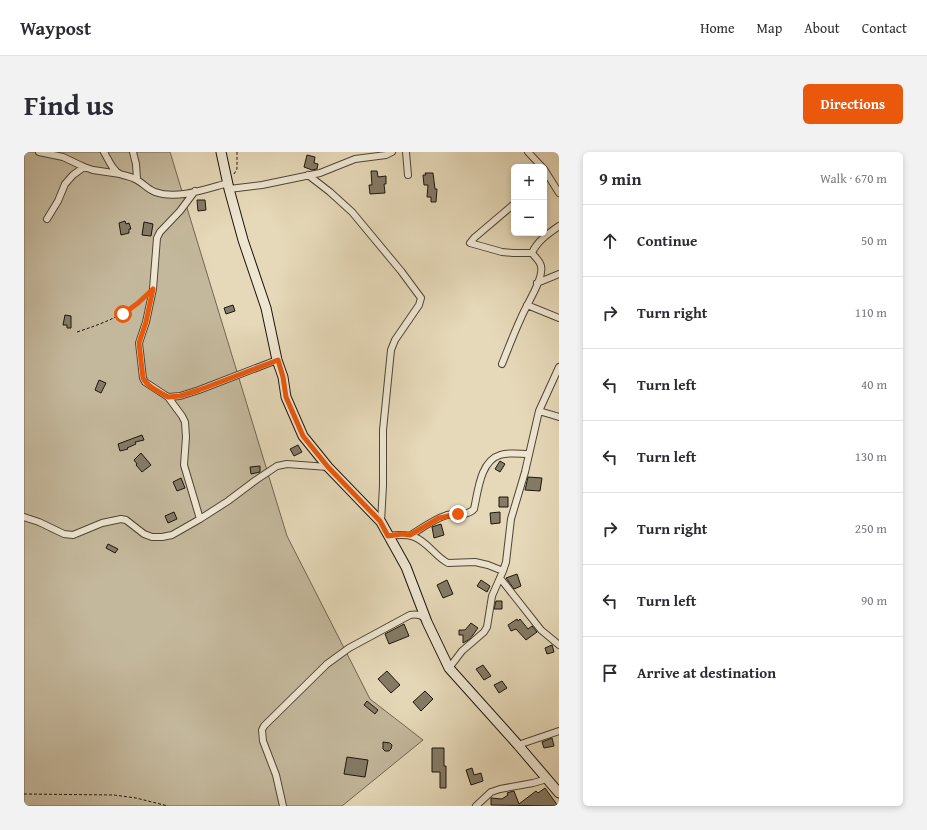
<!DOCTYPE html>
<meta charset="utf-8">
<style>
:root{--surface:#fff;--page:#f2f2f3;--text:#2b2b33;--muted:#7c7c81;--line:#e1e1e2;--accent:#ea580c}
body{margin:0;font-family:"Gentium Book Plus",serif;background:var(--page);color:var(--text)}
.controls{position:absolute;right:12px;top:12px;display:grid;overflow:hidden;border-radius:6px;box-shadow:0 2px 6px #0003}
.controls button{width:36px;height:36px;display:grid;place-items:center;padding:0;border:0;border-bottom:1px solid var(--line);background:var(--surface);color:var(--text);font:20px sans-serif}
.stop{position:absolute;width:12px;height:12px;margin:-9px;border:3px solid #ea580c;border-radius:50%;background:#fff}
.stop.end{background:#ea580c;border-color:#fff;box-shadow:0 1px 4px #0008}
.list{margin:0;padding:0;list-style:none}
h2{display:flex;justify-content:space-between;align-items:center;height:52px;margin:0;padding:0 16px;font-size:17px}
h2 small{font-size:13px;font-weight:400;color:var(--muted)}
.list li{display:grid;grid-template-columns:26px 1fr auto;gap:12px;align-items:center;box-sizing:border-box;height:72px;padding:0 16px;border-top:1px solid var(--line)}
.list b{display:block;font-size:15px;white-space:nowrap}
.list em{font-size:13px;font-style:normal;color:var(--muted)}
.icon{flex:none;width:22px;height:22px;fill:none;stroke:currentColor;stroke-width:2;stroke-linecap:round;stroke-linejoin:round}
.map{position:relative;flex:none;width:535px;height:654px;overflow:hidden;border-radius:6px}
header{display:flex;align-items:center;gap:24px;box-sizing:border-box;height:56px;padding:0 20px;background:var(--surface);border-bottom:1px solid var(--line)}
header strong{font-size:19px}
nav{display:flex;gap:22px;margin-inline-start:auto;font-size:14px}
.intro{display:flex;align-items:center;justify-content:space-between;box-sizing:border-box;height:96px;padding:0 24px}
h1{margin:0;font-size:28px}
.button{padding:10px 18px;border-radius:6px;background:var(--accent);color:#fff;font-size:14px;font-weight:700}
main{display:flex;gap:24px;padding:0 24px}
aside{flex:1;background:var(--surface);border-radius:6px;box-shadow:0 2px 6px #0003}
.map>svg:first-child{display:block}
</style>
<header>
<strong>Waypost</strong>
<nav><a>Home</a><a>Map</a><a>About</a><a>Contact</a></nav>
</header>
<div class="intro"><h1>Find us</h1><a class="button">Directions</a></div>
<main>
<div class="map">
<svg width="535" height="654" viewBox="0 0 535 654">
<rect width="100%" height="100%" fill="#e6d9b9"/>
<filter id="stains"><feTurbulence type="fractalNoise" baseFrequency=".005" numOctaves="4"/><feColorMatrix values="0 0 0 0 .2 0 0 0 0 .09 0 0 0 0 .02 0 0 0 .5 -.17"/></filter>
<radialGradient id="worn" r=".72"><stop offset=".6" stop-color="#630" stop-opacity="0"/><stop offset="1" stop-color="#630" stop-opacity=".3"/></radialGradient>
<path fill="#c4b89c" stroke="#706654" d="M 0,0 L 146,0 L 263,384 L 346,547 L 399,588 L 318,654 L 0,654 Z"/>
<path fill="#857b66" stroke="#1c150c" d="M 283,3 L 291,5 L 290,11 L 294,12 L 293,17 L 288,18 L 280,15 Z
M 347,19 L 353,19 L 354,25 L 362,24 L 362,32 L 360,32 L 361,41 L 346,42 L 345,33 L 348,33 Z
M 401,21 L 409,21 L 411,37 L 413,37 L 412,50 L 407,50 L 407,45 L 403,45 L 404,33 L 400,33 L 399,23 L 402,23 Z
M 173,48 L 181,48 L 182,58 L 174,59 Z
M 101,69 L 102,72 L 105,71 L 107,77 L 105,77 L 105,81 L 97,83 L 95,71 Z
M 120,70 L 129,72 L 127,84 L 118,83 Z
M 209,153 L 211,159 L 202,162 L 200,156 Z
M 41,163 L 47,164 L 47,176 L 43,176 L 43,173 L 39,173 Z
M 75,228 L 82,231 L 77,241 L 71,238 Z
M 118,283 L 120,288 L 111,290 L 112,292 L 103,296 L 104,297 L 96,299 L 94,292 Z
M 274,293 L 278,300 L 270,304 L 266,297 Z
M 117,301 L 127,313 L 118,320 L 112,313 L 113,312 L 110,308 Z
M 476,309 L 481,312 L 476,320 L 471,317 Z
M 236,314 L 236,320 L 227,322 L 226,315 Z
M 504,325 L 518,326 L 516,339 L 501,338 Z
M 157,326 L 161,336 L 153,339 L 149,330 Z
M 475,345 L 484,345 L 484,355 L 475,355 Z
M 150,360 L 153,367 L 144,371 L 141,364 Z
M 476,360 L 476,371 L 467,372 L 466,361 Z
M 417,372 L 420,383 L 410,386 L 408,375 Z
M 84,392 L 94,397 L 91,401 L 82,396 Z
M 493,422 L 497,434 L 490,437 L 482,426 Z
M 423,428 L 429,442 L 419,446 L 413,433 Z
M 457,428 L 466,434 L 463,440 L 453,434 Z
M 472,449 L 478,449 L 478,457 L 470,457 Z
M 493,467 L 494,469 L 496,467 L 504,477 L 508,474 L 513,480 L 502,488 L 492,477 L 487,479 L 484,473 Z
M 447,471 L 454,476 L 446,487 L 439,491 L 439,483 L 435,483 L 435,478 L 441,478 Z
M 380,472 L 385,484 L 365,492 L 361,482 Z
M 528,493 L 530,500 L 523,502 L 521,496 Z
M 459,513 L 467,524 L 460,528 L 452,517 Z
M 363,519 L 376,533 L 367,541 L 354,527 Z
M 478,529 L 483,536 L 475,541 L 470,533 Z
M 401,539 L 409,547 L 397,559 L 389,550 Z
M 343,549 L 354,558 L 351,562 L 340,553 Z
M 528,586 L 530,594 L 520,596 L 518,590 Z
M 359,590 L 366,591 L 368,593 L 367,597 L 365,599 L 361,599 L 359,597 Z
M 408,596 L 420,596 L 420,614 L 422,614 L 422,636 L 416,636 L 416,620 L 408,620 Z
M 323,605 L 344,608 L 341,625 L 320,622 Z
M 448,616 L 450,623 L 457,621 L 459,629 L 447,633 L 442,618 Z
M 521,636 L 534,654 L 467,653 L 467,646 L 478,647 L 484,643 L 483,641 L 486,640 L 490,639 L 495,652 L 512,639 L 514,641 Z"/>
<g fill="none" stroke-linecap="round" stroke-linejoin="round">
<defs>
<path id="street" d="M 15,0 L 39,5 L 60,15 L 69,18 L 96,22
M 80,0 C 84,7 89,19 96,22 C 101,24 106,24 111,27 C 118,30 123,37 131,40 C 153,48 182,37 204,31
M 109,0 L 112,12 L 113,27
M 382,0 L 384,23
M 504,0 L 518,15
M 520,17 L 535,41
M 284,23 L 306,40 L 328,60 L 377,119 L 397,146 L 395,153 L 371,188 L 367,198 L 359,278 L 359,334 L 357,370
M 205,37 L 238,33 L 296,21 L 331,7 L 362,3 L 368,0
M 171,39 L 156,59 L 136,80 L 133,86 L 129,137 L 122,170 L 115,191 L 119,226 L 121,230 L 144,245 L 158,264 L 161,270 L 162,285 L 160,313 L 176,367
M 490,52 L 450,86 L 446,91 L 478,100 L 489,101 L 508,101
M 23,67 L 34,49 L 41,32 L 49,23 L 60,15
M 513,131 L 535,122
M 503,153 L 535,166
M 478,212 C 484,197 490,181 497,166 C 502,153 520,127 517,114 C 516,109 511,105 508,101 C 513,89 525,81 535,74
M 144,245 L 156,244 L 175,238 L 253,208
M 515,259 L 535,265
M 0,365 L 15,370 L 40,382 L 49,383 L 78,371 L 97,367 L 102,368 L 120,382 L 128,385 L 138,385 L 148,383 L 176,367 L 204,349 L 232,328 L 253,314 L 263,312 L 304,315
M 387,383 C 398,376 410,367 423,363 C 432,361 444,364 450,357 C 454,340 456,309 476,303 C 485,300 496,302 505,302
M 364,384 C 386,381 393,383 409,399 C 414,404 418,408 424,411 L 451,410 L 464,413 L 479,419
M 476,426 L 517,478 L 535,493
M 425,516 L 438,499 L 460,480 L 463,475 L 468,444 L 479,419 L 482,410 L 487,367 L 501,320 L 515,259 L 535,215
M 494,593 L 535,579
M 259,654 L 252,623 L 239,589 L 238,578 L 240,574 L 303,512 L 325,496 L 386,463 C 392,462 397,462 401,467
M 452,654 L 467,640 L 476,637 L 509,631 L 523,627"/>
<path id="secondary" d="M 197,0 L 205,37 L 219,88 L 242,156 L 253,208 L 259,225 L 262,245 L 279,284 L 304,315 L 357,370 L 382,415 L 403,470 L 425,516 L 494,593 L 535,641"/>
</defs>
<use href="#street" stroke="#4e4637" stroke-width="8"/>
<use href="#secondary" stroke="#1c150c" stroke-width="11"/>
<path stroke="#1c150c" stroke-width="1" stroke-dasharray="3 2" stroke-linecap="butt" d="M 210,22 L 213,17 L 213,0
M 53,180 C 80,171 100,164 121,144
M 0,642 L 90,643 L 112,646 L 144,654"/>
<use href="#street" stroke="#efe6d2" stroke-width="6"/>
<use href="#secondary" stroke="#efe6d2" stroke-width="9"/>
</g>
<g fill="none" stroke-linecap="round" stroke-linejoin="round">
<path stroke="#ea580c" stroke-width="5" d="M 99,162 L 114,151 L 129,137 L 122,170 L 115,191 L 119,226 C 123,235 136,240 144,245 L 156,244 L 175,238 L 254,208 L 259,225 L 262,245 L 279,284 L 304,315 L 356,369 L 364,384 L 378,382 L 386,383 L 415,366 L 434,362"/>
</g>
<rect width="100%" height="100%" filter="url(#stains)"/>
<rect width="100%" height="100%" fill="url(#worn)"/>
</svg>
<div class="controls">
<button>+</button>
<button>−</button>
</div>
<div class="stop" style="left:99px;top:162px"></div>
<div class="stop end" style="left:434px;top:362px"></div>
</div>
<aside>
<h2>9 min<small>Walk · 670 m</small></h2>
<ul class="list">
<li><svg class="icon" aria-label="ahead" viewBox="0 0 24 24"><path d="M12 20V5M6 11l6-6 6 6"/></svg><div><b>Continue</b></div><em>50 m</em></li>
<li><svg class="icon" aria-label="right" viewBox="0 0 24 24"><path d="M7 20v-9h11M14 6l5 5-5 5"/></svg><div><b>Turn right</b></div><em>110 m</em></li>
<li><svg class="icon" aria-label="left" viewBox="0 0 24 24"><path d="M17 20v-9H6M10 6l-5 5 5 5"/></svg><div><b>Turn left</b></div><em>40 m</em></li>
<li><svg class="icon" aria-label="left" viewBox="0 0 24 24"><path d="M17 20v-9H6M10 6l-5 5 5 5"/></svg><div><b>Turn left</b></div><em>130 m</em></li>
<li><svg class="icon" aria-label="right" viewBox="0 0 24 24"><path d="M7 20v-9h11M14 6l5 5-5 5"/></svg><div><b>Turn right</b></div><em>250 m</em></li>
<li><svg class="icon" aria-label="left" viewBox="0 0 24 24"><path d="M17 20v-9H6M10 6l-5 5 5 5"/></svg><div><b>Turn left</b></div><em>90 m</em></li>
<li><svg class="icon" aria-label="arrive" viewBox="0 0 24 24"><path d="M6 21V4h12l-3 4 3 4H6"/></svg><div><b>Arrive at destination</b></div></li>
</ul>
</aside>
</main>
